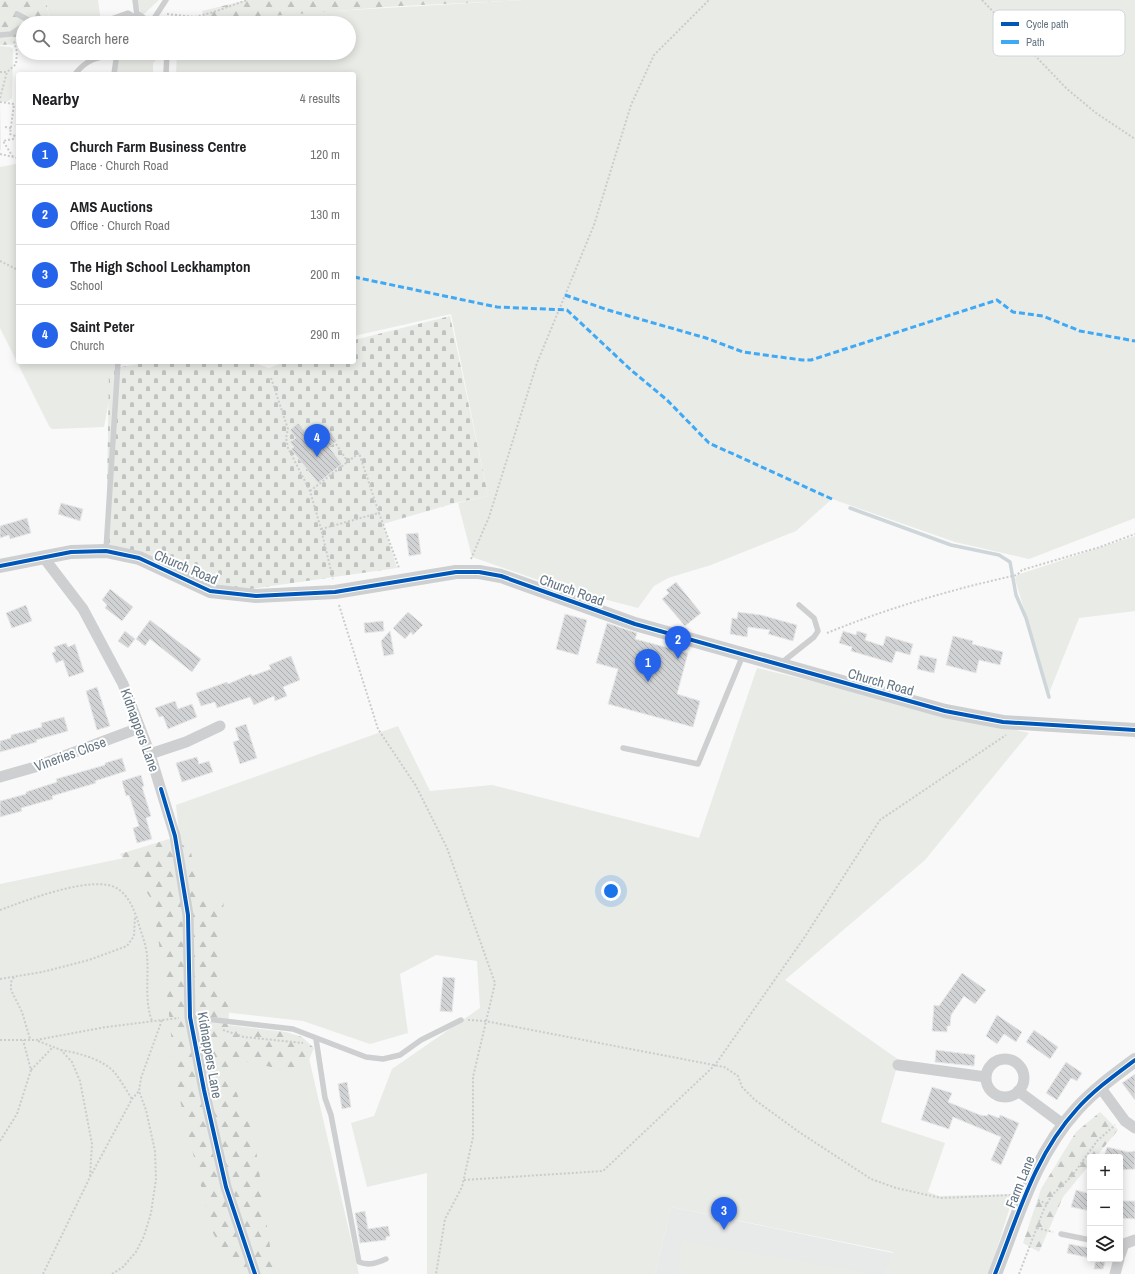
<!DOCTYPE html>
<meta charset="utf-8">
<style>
:root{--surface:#fff;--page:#f2f2f2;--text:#202124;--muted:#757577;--line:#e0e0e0;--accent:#2563eb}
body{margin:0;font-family:"Archivo Narrow",sans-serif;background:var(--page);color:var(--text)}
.controls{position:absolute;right:12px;bottom:12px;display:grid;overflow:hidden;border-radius:4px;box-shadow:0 2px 10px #0003}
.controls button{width:36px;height:36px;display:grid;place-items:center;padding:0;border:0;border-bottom:1px solid var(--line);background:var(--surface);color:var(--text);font:20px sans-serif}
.you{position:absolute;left:611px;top:891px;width:14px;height:14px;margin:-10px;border:3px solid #fff;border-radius:50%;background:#1a73e8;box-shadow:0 0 0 6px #1a73e833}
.badge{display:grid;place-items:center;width:26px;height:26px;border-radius:50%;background:var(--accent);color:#fff;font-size:13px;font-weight:700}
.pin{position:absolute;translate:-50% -33px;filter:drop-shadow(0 1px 2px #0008)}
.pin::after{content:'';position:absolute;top:21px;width:14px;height:12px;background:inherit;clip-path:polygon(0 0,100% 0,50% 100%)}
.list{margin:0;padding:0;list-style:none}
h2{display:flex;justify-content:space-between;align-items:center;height:52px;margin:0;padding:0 16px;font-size:17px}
h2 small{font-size:13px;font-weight:400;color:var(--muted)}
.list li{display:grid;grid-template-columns:26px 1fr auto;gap:12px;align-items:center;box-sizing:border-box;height:60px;padding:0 16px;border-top:1px solid var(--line)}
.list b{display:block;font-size:15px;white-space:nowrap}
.list p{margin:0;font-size:13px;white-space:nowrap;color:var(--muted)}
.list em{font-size:13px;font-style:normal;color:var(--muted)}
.icon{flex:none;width:22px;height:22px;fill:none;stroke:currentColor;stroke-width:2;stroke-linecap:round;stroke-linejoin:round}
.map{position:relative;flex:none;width:1135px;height:1274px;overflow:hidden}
.search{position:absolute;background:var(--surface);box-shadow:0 2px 10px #0003;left:16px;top:16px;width:340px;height:44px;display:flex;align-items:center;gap:10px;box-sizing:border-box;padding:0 14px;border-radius:22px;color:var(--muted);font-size:15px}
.panel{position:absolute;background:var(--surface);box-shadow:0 2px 10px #0003;left:16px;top:72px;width:340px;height:292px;border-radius:4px}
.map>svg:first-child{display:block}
</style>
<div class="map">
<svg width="1135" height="1274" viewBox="0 0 1135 1274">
<defs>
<pattern id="forest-firs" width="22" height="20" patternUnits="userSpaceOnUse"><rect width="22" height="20" fill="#e8ebe6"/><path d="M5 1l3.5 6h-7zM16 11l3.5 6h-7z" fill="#c0c3c0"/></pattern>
<pattern id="cemetery-stones" width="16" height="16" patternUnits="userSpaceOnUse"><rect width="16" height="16" fill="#e8ebe6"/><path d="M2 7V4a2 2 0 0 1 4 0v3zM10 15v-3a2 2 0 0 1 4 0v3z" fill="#c0c3c0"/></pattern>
<pattern id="building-back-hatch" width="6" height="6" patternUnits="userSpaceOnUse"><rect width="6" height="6" fill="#d0d2d3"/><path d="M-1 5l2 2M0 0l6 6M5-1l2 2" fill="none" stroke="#acafb1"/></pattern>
</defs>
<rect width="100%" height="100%" fill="#f9f9f9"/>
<path fill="#e8e9e9" d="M 671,1207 L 893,1253 L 886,1274 L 655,1274 Z"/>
<path fill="#e8ebe6" d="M 46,0 L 98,0 L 101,23 L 50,23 Z
M 136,0 L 159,0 L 143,15 L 139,9 Z
M 524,0 L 1135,0 L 1135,518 L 1029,559 L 955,542 L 832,499 L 796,531 L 711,565 L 668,578 L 654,586 L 638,608 L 558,587 L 472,557 L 458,503 L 488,496 L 451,314 L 354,336 L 354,74 L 176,74 L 177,53 L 349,53 L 349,23 L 189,23 L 300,10 L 335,11 Z
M 0,46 L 10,47 L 13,49 L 12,98 L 7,102 L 0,101 L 1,150 L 0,150 Z
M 119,53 L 163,53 L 153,63 L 153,74 L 116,74 Z
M 16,164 L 18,165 L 18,362 L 116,362 L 104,427 L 52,429 L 49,426 L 0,328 L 0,167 Z
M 1135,536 L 1135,611 L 1079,618 L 1049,693 L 1015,579 L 1017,575 Z
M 757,668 L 1029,733 L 925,860 L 785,980 L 899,1060 L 881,1122 L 945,1143 L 928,1192 L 939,1196 L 1014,1194 L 989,1274 L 886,1274 L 893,1252 L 671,1207 L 655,1274 L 427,1274 L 427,1173 L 367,1187 L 351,1123 L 374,1116 L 392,1069 L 480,1008 L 477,961 L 436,955 L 400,974 L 408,1033 L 370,1044 L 303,1021 L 198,1009 L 176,805 L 398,726 L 430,791 L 492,785 L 699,838 Z
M 162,850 L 181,1030 L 308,1054 L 359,1274 L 245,1274 L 237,1264 L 240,1274 L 0,1274 L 0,884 Z
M 682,1241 L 865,1272 L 864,1274 L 677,1274 Z"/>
<path fill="url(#forest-firs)" d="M 0,0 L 46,0 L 50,23 L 23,23 L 23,44 L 0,45 Z
M 247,0 L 524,0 L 400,6 L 205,21 L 202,11 Z
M 169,839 L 190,848 L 201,898 L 224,899 L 217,984 L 230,1002 L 228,1025 L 286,1032 L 302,1037 L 314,1048 L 306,1067 L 298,1073 L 230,1058 L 228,1071 L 254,1136 L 273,1267 L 271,1274 L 240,1274 L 227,1259 L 212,1231 L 176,1084 L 167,995 L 152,900 L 120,854 Z
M 1100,1112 L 1118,1130 L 1096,1157 L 1090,1157 L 1090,1164 L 1063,1197 L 1039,1252 L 1023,1243 L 1041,1189 L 1076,1132 Z"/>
<path fill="url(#cemetery-stones)" d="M 450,316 L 488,496 L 455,503 L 383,524 L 397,568 L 222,593 L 106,551 L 109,369 L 151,362 L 252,362 L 269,368 L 285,362 L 354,362 L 354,340 Z"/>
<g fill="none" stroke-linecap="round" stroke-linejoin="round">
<path stroke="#ced6d9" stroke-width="3.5" d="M 850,508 L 951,545 L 999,555 L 1010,562 L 1016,595 L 1026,618 L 1049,697"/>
</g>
<path fill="url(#building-back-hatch)" stroke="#e8e8e8" d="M 298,423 L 307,434 L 308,433 L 310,435 L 317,430 L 323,438 L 330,432 L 337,441 L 329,447 L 342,464 L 318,483 L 291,449 L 294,447 L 290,442 L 296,438 L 290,430 Z
M 61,503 L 83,509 L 80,521 L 58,514 Z
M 27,518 L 31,533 L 10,539 L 9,535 L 0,538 L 0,526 Z
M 418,533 L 421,554 L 409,556 L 406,534 Z
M 676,582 L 701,613 L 685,626 L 662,599 L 669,593 L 666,590 Z
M 110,589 L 133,607 L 122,621 L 105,608 L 107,605 L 102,600 Z
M 26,605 L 32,621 L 12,628 L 6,613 Z
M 408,612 L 423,625 L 413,635 L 411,632 L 405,639 L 393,628 Z
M 738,612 L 761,615 L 797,625 L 793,641 L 768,634 L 770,630 L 748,627 L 747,637 L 730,634 L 732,618 L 737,619 Z
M 565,614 L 587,620 L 578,655 L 556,649 Z
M 150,620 L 201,659 L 192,672 L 150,639 L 145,646 L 136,639 Z
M 383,621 L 384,631 L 365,633 L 364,623 Z
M 607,623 L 637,633 L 635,639 L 688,653 L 677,694 L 700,701 L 693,727 L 608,704 L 618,669 L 596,663 Z
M 125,631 L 135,639 L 128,648 L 118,641 Z
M 390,631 L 394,654 L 384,656 L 381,641 Z
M 843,631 L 856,635 L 857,631 L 867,634 L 865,640 L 883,646 L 886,636 L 913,644 L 910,655 L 896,651 L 892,663 L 851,651 L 852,647 L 839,643 Z
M 953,636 L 973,641 L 972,644 L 1003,652 L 1000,665 L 979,660 L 976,673 L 946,665 Z
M 66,643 L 68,647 L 75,644 L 84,672 L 69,677 L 63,660 L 56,663 L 52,653 L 56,651 L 54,647 Z
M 920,655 L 937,659 L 934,673 L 917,669 Z
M 291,656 L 300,680 L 283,687 L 287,696 L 275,701 L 274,696 L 254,705 L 250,697 L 217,708 L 215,702 L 201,706 L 196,693 L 227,682 L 228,684 L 251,674 L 252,676 L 271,669 L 269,665 Z
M 97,687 L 110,726 L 97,730 L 86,691 Z
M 175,701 L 178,709 L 192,704 L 197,717 L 168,729 L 163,716 L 159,717 L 155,708 Z
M 64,717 L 68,731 L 36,740 L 37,742 L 0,752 L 0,741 L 11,738 L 11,735 L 42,727 L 41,723 Z
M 246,724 L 257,758 L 240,764 L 233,742 L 239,740 L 235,728 Z
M 197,757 L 199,764 L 209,761 L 213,772 L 182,782 L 176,763 Z
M 122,758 L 126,771 L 95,781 L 96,783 L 52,796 L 53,799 L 21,808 L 22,811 L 0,817 L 0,801 L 26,794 L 26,792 L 57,782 L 56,779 L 105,765 L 105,763 Z
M 141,775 L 144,786 L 142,787 L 151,816 L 146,818 L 152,839 L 137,843 L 133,828 L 139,826 L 129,795 L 126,796 L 122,781 Z
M 962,973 L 986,990 L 975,1004 L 964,996 L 951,1015 L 950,1026 L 947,1026 L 947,1032 L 932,1031 L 934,1005 L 939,1006 Z
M 443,977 L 455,978 L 452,1012 L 440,1011 Z
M 997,1015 L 1022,1032 L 1016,1042 L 1004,1034 L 997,1044 L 986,1036 Z
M 1034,1030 L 1058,1047 L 1050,1059 L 1026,1042 Z
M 936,1050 L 975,1055 L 974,1066 L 935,1062 Z
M 1066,1062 L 1082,1073 L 1077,1081 L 1071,1078 L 1057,1100 L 1046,1093 Z
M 1135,1074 L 1135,1100 L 1122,1083 Z
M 347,1082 L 351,1107 L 342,1109 L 338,1084 Z
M 932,1087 L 952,1093 L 948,1102 L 980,1115 L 987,1116 L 988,1114 L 999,1118 L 1000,1115 L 1019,1123 L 1001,1165 L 991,1160 L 1001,1137 L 953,1117 L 949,1129 L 921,1120 Z
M 1107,1147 L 1128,1152 L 1135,1151 L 1135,1169 L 1120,1170 L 1120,1157 L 1104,1157 Z
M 1076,1190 L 1090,1194 L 1090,1211 L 1071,1207 Z
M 1120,1201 L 1135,1201 L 1135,1219 L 1120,1218 Z
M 365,1211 L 368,1229 L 388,1226 L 390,1236 L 386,1237 L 386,1240 L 360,1243 L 355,1213 Z
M 1069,1244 L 1090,1248 L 1090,1258 L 1067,1253 Z
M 1096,1259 L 1106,1259 L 1103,1269 L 1094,1269 Z"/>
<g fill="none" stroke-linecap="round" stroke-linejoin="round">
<path stroke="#cbcccd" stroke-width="2" stroke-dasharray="2 2" stroke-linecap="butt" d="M 982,0 L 1067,89 L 1096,113 L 1135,139
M 167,14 L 195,17 L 214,12 L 247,0
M 0,72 L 7,72
M 0,98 L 7,72 L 16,64 L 17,52 L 14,41
M 0,102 L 14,104 L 10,134 L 18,137
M 5,127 L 11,128
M 0,154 L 18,158
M 13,157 L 3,141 L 18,138
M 0,261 L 18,270
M 271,378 L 288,429 L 286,438 L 288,448 L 310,491 L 321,529 L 333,579
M 336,444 L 348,462
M 310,491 L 359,453 L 379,513
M 321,529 L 379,513 L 399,568
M 471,559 L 489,517 L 537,363 L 594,225 L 631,105 L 654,55 L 709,0
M 339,605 L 378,729 L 416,786 L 447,848 L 495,983 L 473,1077 L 473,1137 L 462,1187 L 445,1219 L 436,1274
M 827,633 C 888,608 953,589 1017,575 L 1022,570 L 1100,547 L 1135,534
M 0,910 C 25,901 95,873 118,889 C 130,897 135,912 139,925 C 142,935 146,945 147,955 C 149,977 144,1000 152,1021
M 14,977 L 11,982 L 11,990 L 22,1012 L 30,1039
M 0,979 L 42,972 L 89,960 L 127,946 L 134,936 L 135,917
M 468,1020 L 485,1021 L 724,1067 L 738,1076 L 742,1087 L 755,1100 L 799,1132 L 871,1179 L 896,1188 L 941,1198 L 1012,1195
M 223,1030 L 244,1037 L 303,1043
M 0,1040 L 36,1040 L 106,1027 L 179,1018
M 38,1041 L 61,1050 L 72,1062 L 80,1081 L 92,1144 L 90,1176
M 61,1050 C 78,1053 103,1059 115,1073 C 121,1081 127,1091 132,1099
M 31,1070 L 53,1047
M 0,1141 L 17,1114 L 31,1070 L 23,1040
M 464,1180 L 603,1171 L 715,1065 L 804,938 L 880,820 L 1006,735
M 1038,1200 L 1047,1204
M 1037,1228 L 1053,1232
M 43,1274 L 90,1177 L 132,1099 L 139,1091
M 112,1274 L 123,1267 L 136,1252 L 144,1236 L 151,1213 L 156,1179 L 155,1151 L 146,1110 L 139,1091 L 141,1078 L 162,1020
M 1019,1274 L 1044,1209 L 1052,1195 L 1072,1176 L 1097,1141 L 1115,1125"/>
<path stroke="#cecfd0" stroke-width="5.5" d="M 135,0 L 138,23
M 137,13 L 151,23
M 17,14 L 30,21
M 27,23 C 37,16 56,21 67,23
M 100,23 L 128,13 L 138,19
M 151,23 L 166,0
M 0,35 L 11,34 L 23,26
M 75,74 C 88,58 96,58 116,55
M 114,74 L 117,53
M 166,74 L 167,53
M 106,550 L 118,362
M 780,664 L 814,637 L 818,631 L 814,618 L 799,605
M 623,748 L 698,764 L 743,655
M 190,1017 L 293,1029 L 366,1057 L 383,1059 L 400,1055 L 421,1040 L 461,1020
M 316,1039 L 325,1098 L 331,1115 L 359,1262 C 369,1266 377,1263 386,1259
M 1061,1234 L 1090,1240"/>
<path stroke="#cecfd0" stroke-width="11" d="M 44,558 L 83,609 L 123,684 L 150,754 L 175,836 L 188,915 L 190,1017 L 204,1090 L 226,1187 L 255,1274
M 150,754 L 186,742 L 220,726
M 0,777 L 35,767 L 139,728
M986 1078a19 19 0 1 1 38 0a19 19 0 1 1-38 0Z
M 898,1065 L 986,1077
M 1100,1087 L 1125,1121 L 1135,1128
M 1018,1091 L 1064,1125
M 1120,1255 L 1124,1244 L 1135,1240
M 1115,1274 L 1119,1259"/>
<path stroke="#cecfd0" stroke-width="14" d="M 0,566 L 71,552 L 106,551 L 139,558 L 210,591 L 256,596 L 335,592 L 456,572 L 479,572 L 501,576 L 635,624 L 945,711 L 1003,722 L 1135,730
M 995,1274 C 1018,1216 1034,1156 1077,1109 C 1094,1090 1115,1075 1135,1060"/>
<path stroke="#3fa9f5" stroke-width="3" stroke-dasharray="6 3" stroke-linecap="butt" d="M 354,277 L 497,307 L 567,310 L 631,370 L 667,400 L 709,443 L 832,499
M 565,295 L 608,310 L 706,338 L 743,352 L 802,360 L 811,360 L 997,300 L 1013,312 L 1043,316 L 1080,331 L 1135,341"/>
<defs>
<path id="cycleway" d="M 0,566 L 71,552 L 106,551 L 139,558 L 210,591 L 256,596 L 335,592 L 456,572 L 479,572 L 501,576 L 635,624 L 945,711 L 1003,722 L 1135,730
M 161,789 L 175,836 L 188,915 L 190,1017 L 204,1090 L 226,1187 L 255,1274
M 995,1274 C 1018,1216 1034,1156 1077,1109 C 1094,1090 1115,1075 1135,1060"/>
</defs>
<use href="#cycleway" stroke="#fff" stroke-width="6"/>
<use href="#cycleway" stroke="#0057b8" stroke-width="4"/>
</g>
<g text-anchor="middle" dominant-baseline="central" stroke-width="4" stroke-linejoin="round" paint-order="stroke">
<g font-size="14" fill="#657683" stroke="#fff">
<text transform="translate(186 567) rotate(23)">Church Road</text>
<text transform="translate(572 590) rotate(20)">Church Road</text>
<text transform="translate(881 682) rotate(16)">Church Road</text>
<text transform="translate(140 730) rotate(70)">Kidnappers Lane</text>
<text transform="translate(70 754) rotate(-20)">Vineries Close</text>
<text transform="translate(210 1055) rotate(80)">Kidnappers Lane</text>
<text transform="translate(1020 1182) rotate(-68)">Farm Lane</text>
</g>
</g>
<rect x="993" y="10" width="132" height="46" rx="6" fill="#fff" stroke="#d1d6da" stroke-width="1"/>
<rect x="1001" y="22" width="18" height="4" fill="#0057b8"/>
<rect x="1001" y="40" width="18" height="4" fill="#3fa9f5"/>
<g font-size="11" fill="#657683">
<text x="1026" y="28">Cycle path</text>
<text x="1026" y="46">Path</text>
</g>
</svg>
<div class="controls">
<button>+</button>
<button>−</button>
<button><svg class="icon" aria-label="layers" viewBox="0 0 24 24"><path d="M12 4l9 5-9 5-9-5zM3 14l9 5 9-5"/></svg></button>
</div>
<div class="you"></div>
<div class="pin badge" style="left:648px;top:682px">1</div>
<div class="pin badge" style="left:678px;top:659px">2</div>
<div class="pin badge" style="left:724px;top:1230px">3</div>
<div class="pin badge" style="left:317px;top:457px">4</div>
<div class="search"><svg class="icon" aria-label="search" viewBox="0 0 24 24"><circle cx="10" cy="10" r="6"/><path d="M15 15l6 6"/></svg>Search here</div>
<section class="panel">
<h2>Nearby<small>4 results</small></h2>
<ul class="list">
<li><span class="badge">1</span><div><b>Church Farm Business Centre</b><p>Place · Church Road</p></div><em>120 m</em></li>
<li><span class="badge">2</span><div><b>AMS Auctions</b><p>Office · Church Road</p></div><em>130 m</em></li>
<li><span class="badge">3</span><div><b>The High School Leckhampton</b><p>School</p></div><em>200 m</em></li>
<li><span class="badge">4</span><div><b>Saint Peter</b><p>Church</p></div><em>290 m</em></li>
</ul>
</section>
</div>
